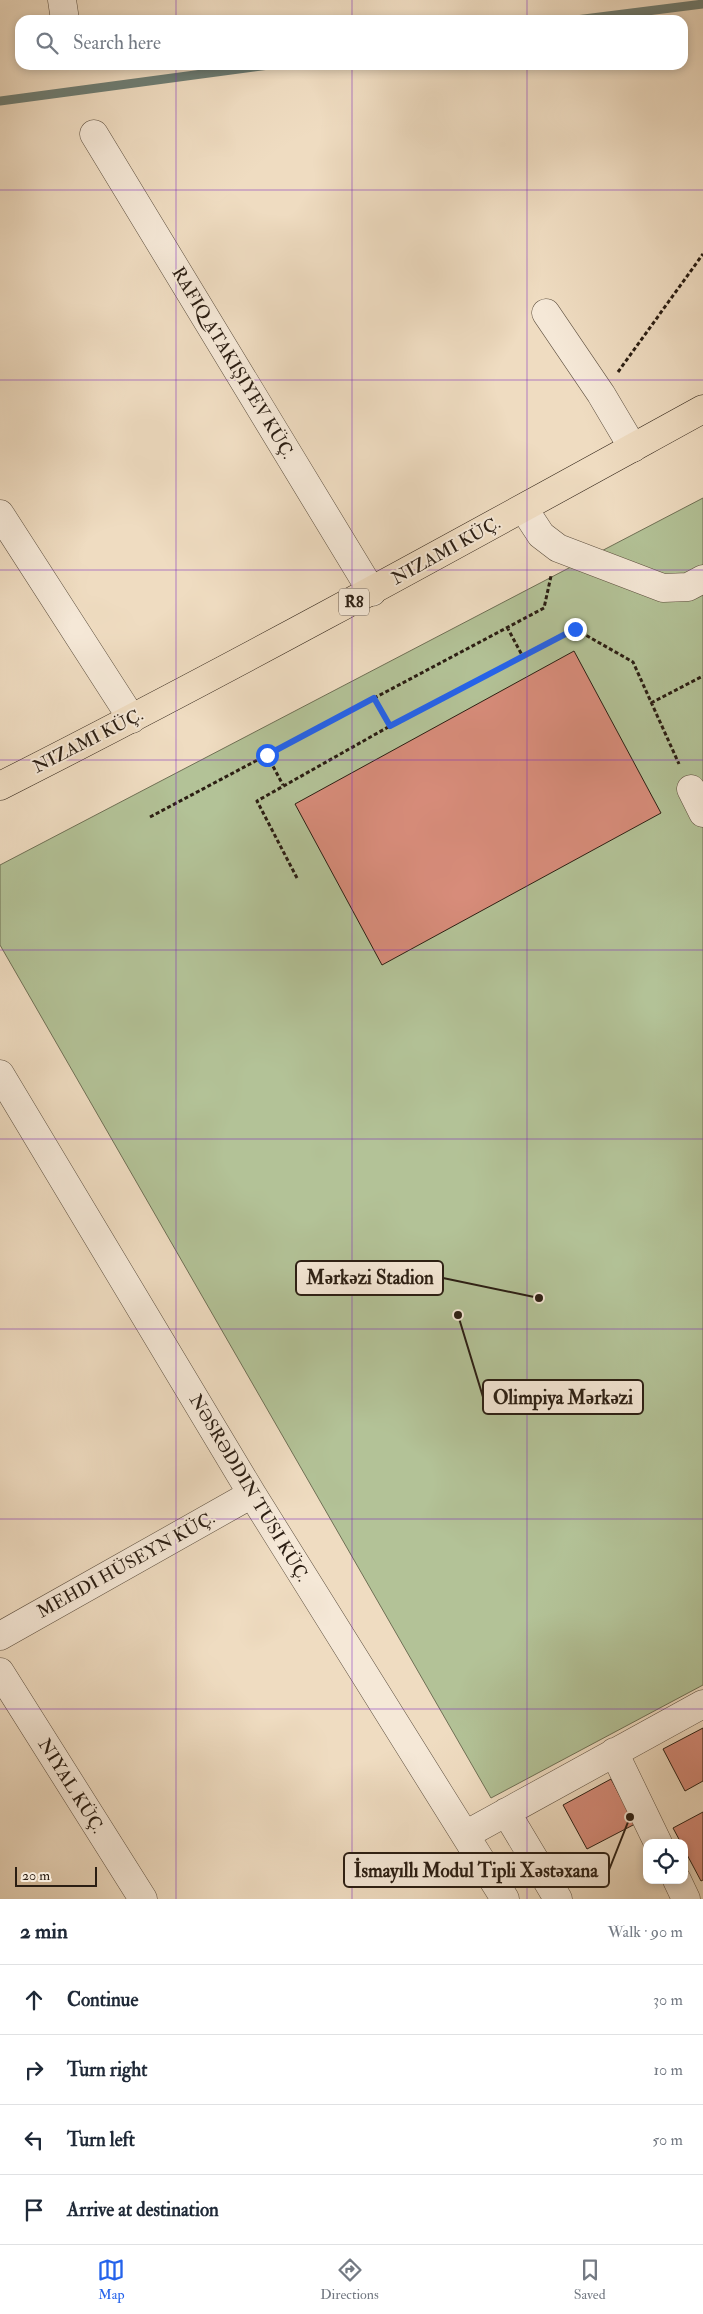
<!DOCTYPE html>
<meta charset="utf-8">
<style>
:root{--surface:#fff;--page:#f6f6f7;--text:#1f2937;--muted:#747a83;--line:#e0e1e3;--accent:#2563eb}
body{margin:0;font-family:"IM FELL Double Pica",serif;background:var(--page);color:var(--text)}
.controls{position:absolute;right:15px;bottom:15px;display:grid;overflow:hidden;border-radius:10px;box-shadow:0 2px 8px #0003}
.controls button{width:45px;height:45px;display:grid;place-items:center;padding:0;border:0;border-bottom:1px solid var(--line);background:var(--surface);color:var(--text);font:25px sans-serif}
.scale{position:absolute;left:15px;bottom:12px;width:82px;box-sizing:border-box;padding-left:5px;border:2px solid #2b1e13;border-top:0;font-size:14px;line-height:18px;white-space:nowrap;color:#2b1e13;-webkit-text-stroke:4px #f5e8d7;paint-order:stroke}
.stop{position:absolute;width:15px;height:15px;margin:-11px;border:4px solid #2563eb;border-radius:50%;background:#fff}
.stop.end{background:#2563eb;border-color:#fff;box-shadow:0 1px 5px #0008}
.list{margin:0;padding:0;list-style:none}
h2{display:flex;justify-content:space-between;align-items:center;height:65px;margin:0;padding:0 20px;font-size:21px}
h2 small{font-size:16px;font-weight:400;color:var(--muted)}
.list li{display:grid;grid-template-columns:32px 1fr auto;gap:15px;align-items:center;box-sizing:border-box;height:70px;padding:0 20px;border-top:1px solid var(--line)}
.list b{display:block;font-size:19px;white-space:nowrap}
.list em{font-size:16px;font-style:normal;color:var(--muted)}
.icon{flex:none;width:28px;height:28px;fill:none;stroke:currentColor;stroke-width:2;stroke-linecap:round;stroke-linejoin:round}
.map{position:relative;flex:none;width:703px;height:1899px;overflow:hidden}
.search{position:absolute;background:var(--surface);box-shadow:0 2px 8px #0003;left:15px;right:15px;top:15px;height:55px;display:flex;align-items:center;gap:12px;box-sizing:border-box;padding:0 18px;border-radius:15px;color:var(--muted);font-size:19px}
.sheet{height:345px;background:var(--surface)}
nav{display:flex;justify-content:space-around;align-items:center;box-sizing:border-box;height:70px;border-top:1px solid var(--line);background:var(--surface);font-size:14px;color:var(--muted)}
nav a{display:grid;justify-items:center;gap:2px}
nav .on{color:var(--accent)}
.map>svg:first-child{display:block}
</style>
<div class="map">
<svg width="703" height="1899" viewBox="0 0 703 1899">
<rect width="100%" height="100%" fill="#efdcc1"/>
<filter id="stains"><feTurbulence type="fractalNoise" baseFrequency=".004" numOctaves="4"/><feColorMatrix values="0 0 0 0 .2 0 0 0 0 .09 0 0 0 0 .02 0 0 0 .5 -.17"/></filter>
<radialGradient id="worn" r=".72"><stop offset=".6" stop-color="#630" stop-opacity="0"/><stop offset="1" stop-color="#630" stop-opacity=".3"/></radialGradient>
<path fill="#b3c297" stroke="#6f7055" d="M 703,498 L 703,1685 L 491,1798 L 0,945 L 0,865 Z"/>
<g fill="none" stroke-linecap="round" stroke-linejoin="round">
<path stroke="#6e7d73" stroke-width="9" d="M 576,20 L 703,4
M 0,101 L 269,65"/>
</g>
<path fill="#d78c7a" stroke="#2b1e13" d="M 574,651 L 661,813 L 382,965 L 295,804 Z
M 703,1728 L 703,1781 L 685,1791 L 663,1749 Z
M 611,1779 L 635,1824 L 587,1849 L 563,1805 Z
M 703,1812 L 703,1880 L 701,1881 L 684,1849 L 684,1843 L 681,1843 L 673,1828 Z"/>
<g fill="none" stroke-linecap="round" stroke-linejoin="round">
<defs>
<path id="minor" d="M 62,0 L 65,20
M 94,134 L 372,592
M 546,313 L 601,394 L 633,448
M 524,509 L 541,535 L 558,548 L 663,588 L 688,587 L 703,579
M 0,514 L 132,719
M 691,789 L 703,813
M 0,1074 L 252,1494 L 505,1899
M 0,1636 L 252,1494
M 0,1672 L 143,1899
M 614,1752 L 658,1843
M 506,1812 L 558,1899
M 465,1835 L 703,1704
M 677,1880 L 686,1899"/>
<path id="highway" d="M 0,786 C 237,666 470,537 703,409"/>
</defs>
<use href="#minor" stroke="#5c4e3e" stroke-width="29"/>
<use href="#highway" stroke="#2b1e13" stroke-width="29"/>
<path stroke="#2b1e13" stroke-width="3" stroke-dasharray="4 2.5" stroke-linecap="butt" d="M 618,372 L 703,254
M 507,627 L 522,655
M 374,698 L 390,726
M 651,703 L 703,676
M 267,755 L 283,785
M 150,817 L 544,608 L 551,576
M 297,878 L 257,801 L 390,726 L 575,629 L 633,662 L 679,764"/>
<use href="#minor" stroke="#f5e8d7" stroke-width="28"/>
<use href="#highway" stroke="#efdcc1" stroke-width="28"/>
</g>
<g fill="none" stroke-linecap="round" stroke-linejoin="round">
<path stroke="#2563eb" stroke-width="6" d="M 267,755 L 374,698 L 390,726 L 575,629"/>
</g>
<path fill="none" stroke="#7b2cbf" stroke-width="1" stroke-opacity="0.55" d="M 176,0 L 176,20M 352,0 L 352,20M 527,0 L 527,20M 176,65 L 176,1899M 352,65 L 352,1899M 527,65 L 527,1899M 0,190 L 703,190M 0,380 L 703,380M 0,570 L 703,570M 0,760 L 703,760M 0,950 L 703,950M 0,1139 L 703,1139M 0,1329 L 703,1329M 0,1519 L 703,1519M 0,1709 L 703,1709"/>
<g text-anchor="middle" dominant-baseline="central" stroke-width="4" stroke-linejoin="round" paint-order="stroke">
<rect fill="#f5e8d7" stroke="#685b4e" stroke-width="1" x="339" y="588.5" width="30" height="27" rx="4"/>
<g font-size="16" font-weight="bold" fill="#2b1e13">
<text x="354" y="602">R8</text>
</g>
<g font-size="18" fill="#2b1e13" stroke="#f5e8d7">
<text transform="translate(233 363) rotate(59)">RAFIQ ATAKIŞIYEV KÜÇ.</text>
<text transform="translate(446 551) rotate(-29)">NIZAMI KÜÇ.</text>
<text transform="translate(88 741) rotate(-27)">NIZAMI KÜÇ.</text>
<text transform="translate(249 1488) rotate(59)">NƏSRƏDDIN TUSI KÜÇ.</text>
<text transform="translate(126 1565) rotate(-29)">MEHDI HÜSEYN KÜÇ.</text>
<text transform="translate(71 1786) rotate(58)">NIYAL KÜÇ.</text>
</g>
</g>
<path fill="none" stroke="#2b1e13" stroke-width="2" d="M539 1298L443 1278M458 1315L483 1397M630 1817L609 1870"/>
<g fill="#2b1e13" stroke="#f5e8d7" stroke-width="2">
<circle cx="539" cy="1298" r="5"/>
<circle cx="458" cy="1315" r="5"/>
<circle cx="630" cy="1817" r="5"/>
</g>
<g fill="#f5e8d7" stroke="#2b1e13" stroke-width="2">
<rect x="296" y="1261" width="147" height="34" rx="5"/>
<rect x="483" y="1380" width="160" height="34" rx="5"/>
<rect x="344" y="1853" width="265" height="34" rx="5"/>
</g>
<g font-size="19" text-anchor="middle" font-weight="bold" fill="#2b1e13">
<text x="370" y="1284">Mərkəzi Stadion</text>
<text x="563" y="1404">Olimpiya Mərkəzi</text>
<text x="476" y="1877">İsmayıllı Modul Tipli Xəstəxana</text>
</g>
<rect width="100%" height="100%" filter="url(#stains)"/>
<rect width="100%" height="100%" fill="url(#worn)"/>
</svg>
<div class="controls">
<button><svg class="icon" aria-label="locate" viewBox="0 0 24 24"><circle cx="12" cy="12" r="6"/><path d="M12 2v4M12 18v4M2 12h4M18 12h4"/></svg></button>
</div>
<div class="scale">20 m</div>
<div class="stop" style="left:267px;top:755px"></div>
<div class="stop end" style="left:575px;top:629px"></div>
<div class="search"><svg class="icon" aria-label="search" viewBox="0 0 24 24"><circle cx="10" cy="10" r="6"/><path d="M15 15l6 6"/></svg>Search here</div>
</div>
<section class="sheet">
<h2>2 min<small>Walk · 90 m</small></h2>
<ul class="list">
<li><svg class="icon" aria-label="ahead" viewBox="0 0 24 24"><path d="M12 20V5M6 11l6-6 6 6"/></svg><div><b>Continue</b></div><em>30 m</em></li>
<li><svg class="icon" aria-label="right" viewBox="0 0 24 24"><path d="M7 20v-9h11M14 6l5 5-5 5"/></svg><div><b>Turn right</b></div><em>10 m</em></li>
<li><svg class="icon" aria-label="left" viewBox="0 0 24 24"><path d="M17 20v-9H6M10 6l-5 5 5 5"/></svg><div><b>Turn left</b></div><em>50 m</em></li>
<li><svg class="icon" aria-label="arrive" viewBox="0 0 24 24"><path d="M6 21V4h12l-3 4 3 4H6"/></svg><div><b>Arrive at destination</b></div></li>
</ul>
</section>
<nav>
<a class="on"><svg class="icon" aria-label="map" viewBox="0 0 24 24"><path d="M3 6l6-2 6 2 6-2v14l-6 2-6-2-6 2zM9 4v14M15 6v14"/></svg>Map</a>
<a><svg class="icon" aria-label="directions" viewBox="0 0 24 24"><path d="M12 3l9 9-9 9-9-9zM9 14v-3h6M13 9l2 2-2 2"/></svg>Directions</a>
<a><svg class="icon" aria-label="saved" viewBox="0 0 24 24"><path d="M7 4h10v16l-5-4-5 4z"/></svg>Saved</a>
</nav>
